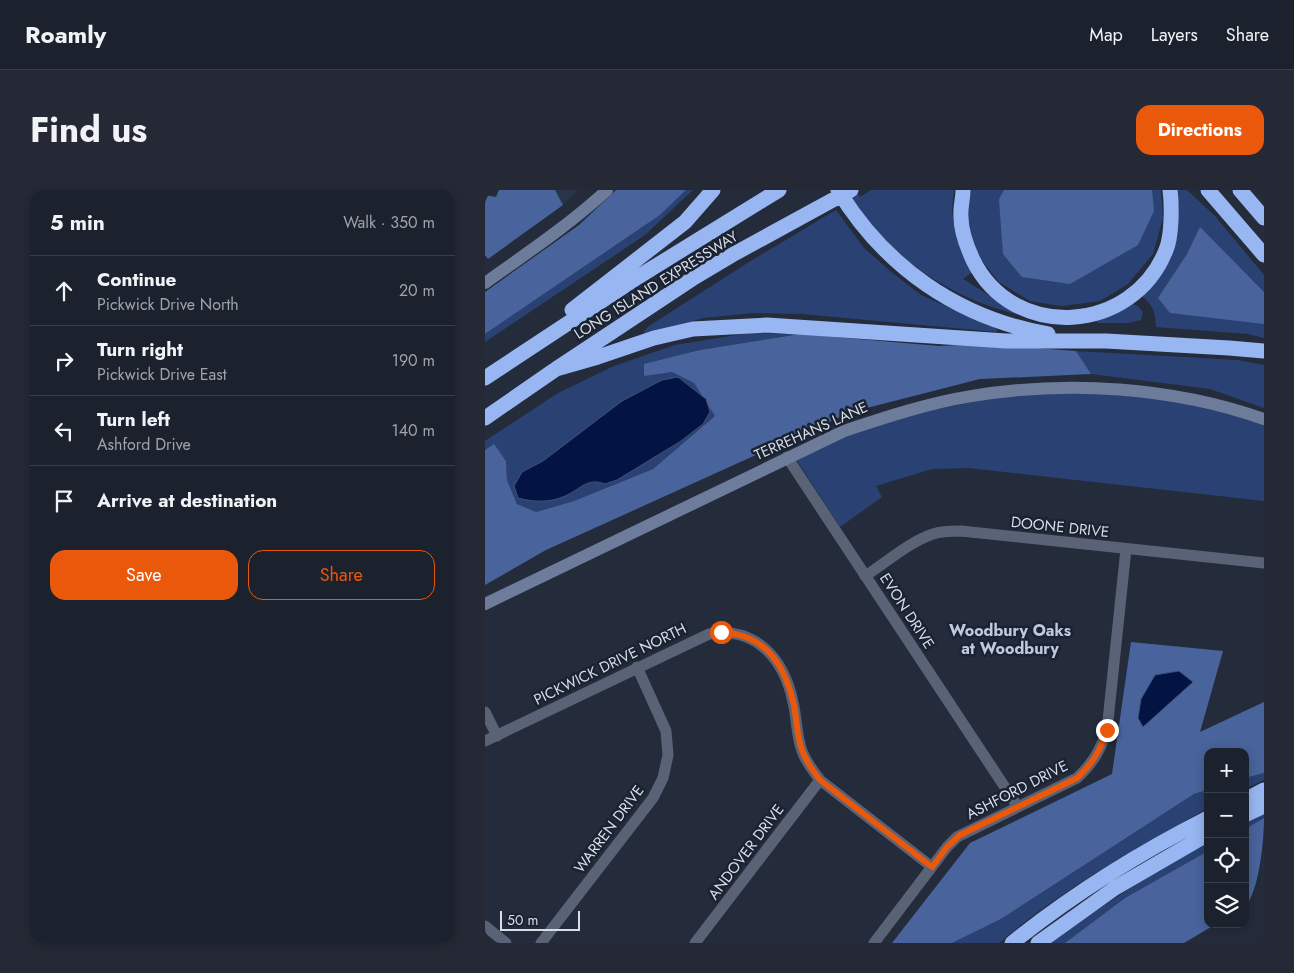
<!DOCTYPE html>
<meta charset="utf-8">
<style>
:root{--surface:#1b212d;--page:#242935;--text:#f1f3f6;--muted:#a0a3aa;--line:#393e49;--accent:#ea580c}
body{margin:0;font-family:Jost,sans-serif;background:var(--page);color:var(--text)}
.controls{position:absolute;right:15px;bottom:15px;display:grid;overflow:hidden;border-radius:10px;box-shadow:0 2px 12px #0003}
.controls button{width:45px;height:45px;display:grid;place-items:center;padding:0;border:0;border-bottom:1px solid var(--line);background:var(--surface);color:var(--text);font:25px sans-serif}
.scale{position:absolute;left:15px;bottom:12px;width:80px;box-sizing:border-box;padding-left:5px;border:2px solid #d8dde8;border-top:0;font-size:14px;line-height:18px;white-space:nowrap;color:#d8dde8;-webkit-text-stroke:4px #1b2332;paint-order:stroke}
.stop{position:absolute;width:15px;height:15px;margin:-11px;border:4px solid #ea580c;border-radius:50%;background:#fff}
.stop.end{background:#ea580c;border-color:#fff;box-shadow:0 1px 5px #0008}
.list{margin:0;padding:0;list-style:none}
h2{display:flex;justify-content:space-between;align-items:center;height:65px;margin:0;padding:0 20px;font-size:21px}
h2 small{font-size:16px;font-weight:400;color:var(--muted)}
.list li{display:grid;grid-template-columns:32px 1fr auto;gap:15px;align-items:center;box-sizing:border-box;height:70px;padding:0 20px;border-top:1px solid var(--line)}
.list b{display:block;font-size:19px;white-space:nowrap}
.list p{margin:0;font-size:16px;white-space:nowrap;color:var(--muted)}
.list em{font-size:16px;font-style:normal;color:var(--muted)}
.actions{display:flex;gap:10px;padding:15px 20px}
.actions a{flex:1;padding:11px 0;border:1px solid var(--accent);border-radius:15px;text-align:center;font-size:18px;color:var(--accent)}
.actions .main{background:var(--accent);color:#fff}
.icon{flex:none;width:28px;height:28px;fill:none;stroke:currentColor;stroke-width:2;stroke-linecap:round;stroke-linejoin:round}
.map{position:relative;flex:none;width:779px;height:753px;overflow:hidden;border-radius:15px}
header{display:flex;align-items:center;gap:30px;box-sizing:border-box;height:70px;padding:0 25px;background:var(--surface);border-bottom:1px solid var(--line)}
header strong{font-size:24px}
nav{display:flex;gap:28px;margin-inline-start:auto;font-size:18px}
.intro{display:flex;align-items:center;justify-content:space-between;box-sizing:border-box;height:120px;padding:0 30px}
h1{margin:0;font-size:35px}
.button{padding:12px 22px;border-radius:15px;background:var(--accent);color:#fff;font-size:18px;font-weight:700}
main{display:flex;gap:30px;padding:0 30px}
aside{flex:1;background:var(--surface);border-radius:15px;box-shadow:0 2px 12px #0003}
.map>svg:first-child{display:block}
</style>
<header>
<strong>Roamly</strong>
<nav><a>Map</a><a>Layers</a><a>Share</a></nav>
</header>
<div class="intro"><h1>Find us</h1><a class="button">Directions</a></div>
<main>
<aside>
<h2>5 min<small>Walk · 350 m</small></h2>
<ul class="list">
<li><svg class="icon" aria-label="ahead" viewBox="0 0 24 24"><path d="M12 20V5M6 11l6-6 6 6"/></svg><div><b>Continue</b><p>Pickwick Drive North</p></div><em>20 m</em></li>
<li><svg class="icon" aria-label="right" viewBox="0 0 24 24"><path d="M7 20v-9h11M14 6l5 5-5 5"/></svg><div><b>Turn right</b><p>Pickwick Drive East</p></div><em>190 m</em></li>
<li><svg class="icon" aria-label="left" viewBox="0 0 24 24"><path d="M17 20v-9H6M10 6l-5 5 5 5"/></svg><div><b>Turn left</b><p>Ashford Drive</p></div><em>140 m</em></li>
<li><svg class="icon" aria-label="arrive" viewBox="0 0 24 24"><path d="M6 21V4h12l-3 4 3 4H6"/></svg><div><b>Arrive at destination</b></div></li>
</ul>
<div class="actions"><a class="main">Save</a><a>Share</a></div>
</aside>
<div class="map">
<svg width="779" height="753" viewBox="0 0 779 753">
<rect width="100%" height="100%" fill="#242c3c"/>
<path fill="#293349" d="M 70,0 L 93,0 L 78,15 Z"/>
<path fill="#2a4273" d="M 201,0 L 208,0 L 160,45 L 0,152 L 0,144 L 175,25 Z
M 360,0 L 371,0 L 375,7 L 386,0 L 469,0 L 467,23 L 475,57 L 486,79 L 486,83 L 478,89 L 526,119 L 554,128 C 505,123 442,92 406,56 C 389,39 374,19 360,0 Z
M 484,0 L 676,0 L 678,28 L 668,64 L 643,94 L 615,111 L 576,116 L 545,111 L 514,92 L 494,67 L 482,32 Z
M 692,0 L 702,0 L 729,25 L 779,85 L 779,148 L 763,144 L 671,137 C 670,119 668,115 654,104 L 690,48 L 694,21 Z
M 351,20 L 379,58 L 405,81 L 436,105 L 512,139 L 512,142 L 317,124 L 269,123 L 218,128 L 164,144 L 158,142 L 164,136 L 264,72 Z
M 645,113 L 653,116 L 658,122 L 656,130 L 644,133 L 612,133 L 613,125 Z
M 264,143 L 315,144 L 215,160 L 159,185 L 187,181 L 209,193 L 231,226 L 168,279 L 89,311 L 51,322 L 32,314 L 22,290 L 21,271 L 9,255 L 0,260 L 0,251 L 73,203 L 129,176 L 190,155 Z
M 591,161 L 752,170 L 779,175 L 779,218 L 725,199 L 606,184 Z
M 619,201 L 694,212 L 779,233 L 779,311 L 484,278 L 447,279 L 391,296 L 397,307 L 355,337 L 311,269 L 359,245 L 418,226 L 524,205 Z
M 779,583 L 779,590 L 760,599 L 760,588 Z
M 723,600 L 723,618 C 651,659 577,699 514,753 L 467,753 L 516,729 L 709,604 Z
M 779,623 L 779,628 L 760,639 L 760,633 Z
M 723,652 L 723,661 L 640,708 L 580,753 L 565,753 L 582,740 L 691,668 Z"/>
<path fill="#49649c" fill-rule="evenodd" d="M 14,0 L 70,0 L 78,15 L 3,69 L 0,65 L 0,5 L 11,7 Z
M 131,0 L 201,0 L 175,25 L 0,144 L 0,102 L 94,35 Z
M 519,0 L 667,0 L 669,21 L 653,55 L 585,94 L 537,87 L 518,64 L 514,9 Z
M 715,37 L 779,102 L 779,134 L 685,123 L 673,108 L 702,64 Z
M 315,144 L 454,156 L 496,154 L 591,161 L 606,184 L 495,189 L 366,222 L 61,360 L 0,395 L 0,260 L 9,254 L 21,271 L 22,290 L 32,314 L 51,322 L 89,311 L 168,279 L 230,226 L 209,193 L 187,182 L 159,186 L 159,174 L 215,160 Z
M 646,452 L 738,461 L 715,542 L 779,512 L 779,583 L 760,588 L 760,562 L 723,562 L 723,600 L 709,604 L 516,729 L 467,753 L 407,753 L 485,653 L 627,584 ZM 708,492 L 658,537 L 653,528 Z
M 779,628 C 779,650 774,702 760,717 L 760,639 Z
M 723,661 L 723,734 L 731,734 L 699,753 L 580,753 L 640,708 Z"/>
<path fill="#031343" stroke="#435074" d="M 193,187 L 221,209 L 225,222 L 218,234 L 196,251 L 132,290 L 120,294 C 102,287 96,299 80,306 C 65,313 48,312 33,308 L 29,296 L 37,282 L 58,271 L 137,211 L 177,190 Z
M 694,481 L 708,492 L 658,537 L 653,528 L 656,509 L 670,485 Z"/>
<g fill="none" stroke-linecap="round" stroke-linejoin="round">
<path stroke="#5a6376" stroke-width="11" d="M 302,267 L 533,617
M 380,386 C 402,372 424,352 448,344 C 457,341 467,341 476,341 L 779,373
M 0,522 L 12,546
M 0,551 L 224,444 C 271,436 299,469 308,512 C 312,528 311,545 317,561 C 321,572 328,581 335,590 L 447,677
M 0,736 L 21,753
M 56,753 L 168,608 L 178,588 L 183,565 L 181,541 L 152,477
M 210,753 L 335,590
M 389,753 L 462,657 L 472,647 L 592,588 C 608,573 615,561 622,540 L 641,359"/>
<path stroke="#6d7c9b" stroke-width="12" d="M 0,93 C 42,63 84,35 122,0
M 0,414 L 359,241 C 401,227 443,213 487,206 C 583,190 687,197 779,229"/>
<path stroke="#98b6f1" stroke-width="15" d="M 353,0 C 400,77 473,128 563,144
M 478,0 C 478,9 475,18 476,27 C 476,42 482,57 488,70 C 528,152 648,144 681,60 C 687,46 687,15 685,0
M 723,0 L 779,65
M 755,0 L 779,28
M 87,120 L 200,32 L 228,0
M 71,179 L 113,167 L 169,148 L 208,139 L 282,135 L 521,151 L 621,151 L 744,158 L 779,161
M 0,188 L 153,87 L 294,0
M 0,228 L 71,179 L 210,87 L 247,65 L 366,0
M 760,610 L 779,600
M 760,625 L 779,616
M 527,753 C 587,705 654,663 723,628
M 553,753 L 630,698 L 723,644"/>
</g>
<g fill="none" stroke-linecap="round" stroke-linejoin="round">
<path stroke="#ea580c" stroke-width="6" d="M 236,442 C 279,445 298,471 308,511 C 312,527 311,544 317,560 C 321,571 328,581 335,590 L 447,677 L 462,657 L 475,645 L 592,588 C 608,573 615,561 622,540"/>
</g>
<g text-anchor="middle" dominant-baseline="central" stroke-width="5" stroke-linejoin="round" paint-order="stroke">
<g font-size="15" fill="#d8dde8" stroke="#1b2332">
<text transform="translate(171 95) rotate(-32)">LONG ISLAND EXPRESSWAY</text>
<text transform="translate(326 241) rotate(-24)">TERREHANS LANE</text>
<text transform="translate(575 337) rotate(6)">DOONE DRIVE</text>
<text transform="translate(422 421) rotate(57)">EVON DRIVE</text>
<text transform="translate(125 474) rotate(-26)">PICKWICK DRIVE NORTH</text>
<text transform="translate(532 600) rotate(-27)">ASHFORD DRIVE</text>
<text transform="translate(124 639) rotate(-53)">WARREN DRIVE</text>
<text transform="translate(261 662) rotate(-53)">ANDOVER DRIVE</text>
</g>
<g font-size="16" font-weight="bold" fill="#bec9de" stroke="#1b2332">
<text x="525" y="440">Woodbury Oaks<tspan x="525" dy="18">at Woodbury</tspan></text>
</g>
</g>
</svg>
<div class="controls">
<button>+</button>
<button>−</button>
<button><svg class="icon" aria-label="locate" viewBox="0 0 24 24"><circle cx="12" cy="12" r="6"/><path d="M12 2v4M12 18v4M2 12h4M18 12h4"/></svg></button>
<button><svg class="icon" aria-label="layers" viewBox="0 0 24 24"><path d="M12 4l9 5-9 5-9-5zM3 14l9 5 9-5"/></svg></button>
</div>
<div class="scale">50 m</div>
<div class="stop" style="left:236px;top:442px"></div>
<div class="stop end" style="left:622px;top:540px"></div>
</div>
</main>
